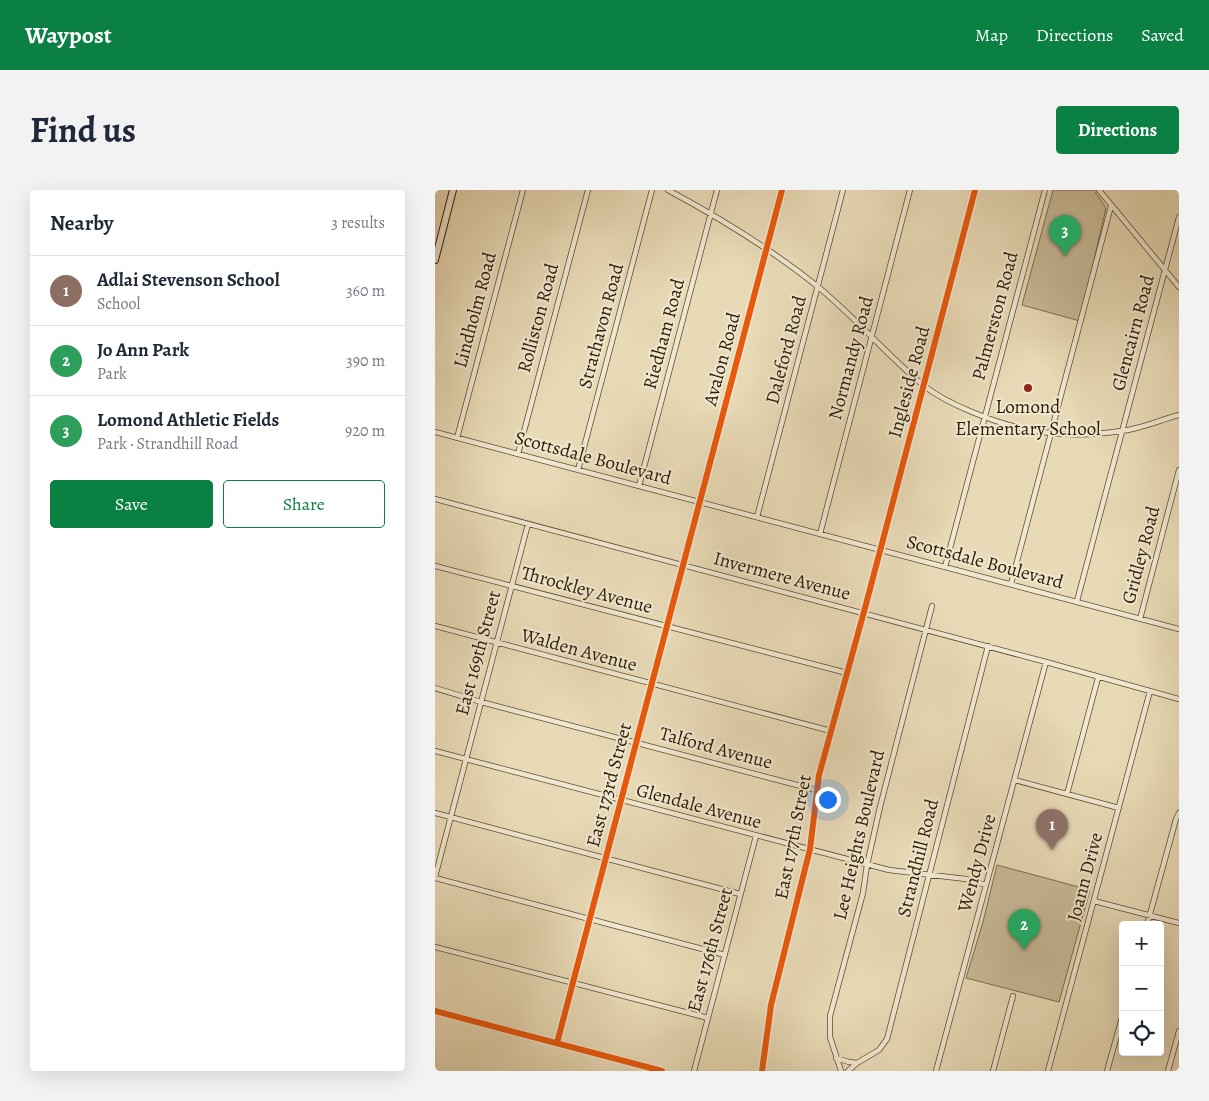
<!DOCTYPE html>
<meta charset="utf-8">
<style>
:root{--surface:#fff;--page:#f2f2f3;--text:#1f2937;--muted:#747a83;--line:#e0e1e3;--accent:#0b8043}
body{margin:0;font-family:Alegreya,serif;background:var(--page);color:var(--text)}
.controls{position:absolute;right:15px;bottom:15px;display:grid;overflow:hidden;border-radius:5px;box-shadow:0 5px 20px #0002}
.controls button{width:45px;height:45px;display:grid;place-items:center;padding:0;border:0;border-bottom:1px solid var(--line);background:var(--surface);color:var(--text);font:25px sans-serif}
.you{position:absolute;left:392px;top:609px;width:18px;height:18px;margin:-12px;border:4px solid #fff;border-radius:50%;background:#1a73e8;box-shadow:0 0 0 8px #1a73e833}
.badge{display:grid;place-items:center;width:32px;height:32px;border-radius:50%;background:var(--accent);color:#fff;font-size:16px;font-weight:700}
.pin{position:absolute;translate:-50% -41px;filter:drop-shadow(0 1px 2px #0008)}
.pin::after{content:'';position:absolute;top:26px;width:18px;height:15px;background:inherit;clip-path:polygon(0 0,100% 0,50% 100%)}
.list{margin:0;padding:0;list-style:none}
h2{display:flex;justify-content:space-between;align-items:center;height:65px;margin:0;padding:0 20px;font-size:21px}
h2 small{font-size:16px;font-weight:400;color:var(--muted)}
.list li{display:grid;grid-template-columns:32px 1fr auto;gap:15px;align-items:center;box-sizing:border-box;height:70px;padding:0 20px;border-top:1px solid var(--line)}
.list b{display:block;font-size:19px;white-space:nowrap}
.list p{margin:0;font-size:16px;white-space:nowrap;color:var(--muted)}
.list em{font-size:16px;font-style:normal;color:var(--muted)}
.actions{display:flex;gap:10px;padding:15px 20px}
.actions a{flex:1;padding:11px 0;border:1px solid var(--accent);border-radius:5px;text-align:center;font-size:18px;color:var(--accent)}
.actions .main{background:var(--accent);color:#fff}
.icon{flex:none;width:28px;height:28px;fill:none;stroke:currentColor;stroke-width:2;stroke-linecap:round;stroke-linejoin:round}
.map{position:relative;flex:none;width:744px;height:881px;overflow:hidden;border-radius:5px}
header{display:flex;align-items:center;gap:30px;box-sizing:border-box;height:70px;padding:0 25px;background:var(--accent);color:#fff}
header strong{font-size:24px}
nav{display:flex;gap:28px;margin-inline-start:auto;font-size:18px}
.intro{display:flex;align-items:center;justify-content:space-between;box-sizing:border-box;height:120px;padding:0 30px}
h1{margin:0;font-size:35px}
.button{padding:12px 22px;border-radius:5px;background:var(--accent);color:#fff;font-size:18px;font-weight:700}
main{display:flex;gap:30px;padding:0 30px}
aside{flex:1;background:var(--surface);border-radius:5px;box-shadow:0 5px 20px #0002}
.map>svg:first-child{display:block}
</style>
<header>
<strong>Waypost</strong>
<nav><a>Map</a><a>Directions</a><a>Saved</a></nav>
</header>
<div class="intro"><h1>Find us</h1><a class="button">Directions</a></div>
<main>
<aside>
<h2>Nearby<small>3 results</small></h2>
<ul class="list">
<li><span class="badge" style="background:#8d6e63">1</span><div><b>Adlai Stevenson School</b><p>School</p></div><em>360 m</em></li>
<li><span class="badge" style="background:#2e9e5b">2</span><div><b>Jo Ann Park</b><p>Park</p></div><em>390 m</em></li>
<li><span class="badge" style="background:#2e9e5b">3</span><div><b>Lomond Athletic Fields</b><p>Park · Strandhill Road</p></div><em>920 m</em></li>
</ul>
<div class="actions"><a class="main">Save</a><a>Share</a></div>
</aside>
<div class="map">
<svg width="744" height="881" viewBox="0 0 744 881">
<rect width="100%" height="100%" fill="#e8dab6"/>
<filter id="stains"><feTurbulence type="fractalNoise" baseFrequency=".004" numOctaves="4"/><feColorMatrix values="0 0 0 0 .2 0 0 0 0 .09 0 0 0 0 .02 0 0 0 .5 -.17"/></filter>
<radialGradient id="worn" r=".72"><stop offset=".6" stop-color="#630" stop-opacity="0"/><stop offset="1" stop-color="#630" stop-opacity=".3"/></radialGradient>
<path fill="#c8ba98" stroke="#7b6b4e" d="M 618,0 L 659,0 L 671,18 L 645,131 L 587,115 Z
M 562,675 L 655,700 L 624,812 L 531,788 L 548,732 Z"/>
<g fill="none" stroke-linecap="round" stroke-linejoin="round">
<defs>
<path id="street" d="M 233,0 C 285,28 336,59 382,96 C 420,127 451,164 488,195 C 503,207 520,215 537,222 C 587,243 632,249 686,241 C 705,239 725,230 744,225
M 664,0 L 744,97
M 0,242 L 744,439
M 22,248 L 88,0
M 83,264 L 153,0
M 143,280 L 217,0
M 204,296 L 282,0
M 0,309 L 611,472 L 744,509
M 322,327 L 408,0
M 385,344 L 475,0
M 0,376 L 412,483
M 510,377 L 610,0
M 576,394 L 676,16
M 642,411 L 744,27
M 705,429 L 744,280
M 0,436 L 396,541
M 0,498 L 46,512 L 381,600
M 0,561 L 454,680 L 531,689 L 551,695
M 580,590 L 684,618
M 632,604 L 663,488
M 0,623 L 305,704
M 0,687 L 93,334
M 0,688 L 290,765
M 659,711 L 744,733
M 712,735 L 741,629 L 744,623
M 0,757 L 273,828
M 122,853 L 347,0
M 401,868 L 414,872 L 422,873
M 259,881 L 321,646
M 327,881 L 336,815 L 375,659 L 384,585 L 430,418 L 540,0
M 406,881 L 395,847 L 395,826 L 428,703 L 432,675 L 445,617 L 497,416
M 413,881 L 422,873 L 444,860 L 452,849 L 553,456
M 501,881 L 611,472
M 558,881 L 578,806
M 613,881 L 715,501
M 672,881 L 688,824
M 733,881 L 744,841"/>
<path id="secondary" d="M 0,70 L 18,0
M 0,821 L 227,881"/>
</defs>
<use href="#street" stroke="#5c4c30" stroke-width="6"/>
<use href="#secondary" stroke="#2e1c04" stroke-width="8"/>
<use href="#street" stroke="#f0e7d0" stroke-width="4.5"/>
<use href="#secondary" stroke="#f0e7d0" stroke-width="6"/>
<defs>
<path id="cycleway" d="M 0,821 L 227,881
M 122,853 L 347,0
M 327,881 L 336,815 L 375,659 L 384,585 L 430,418 L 540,0"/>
</defs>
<use href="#cycleway" stroke="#f0e7d0" stroke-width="9"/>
<use href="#cycleway" stroke="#e8590c" stroke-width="6"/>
</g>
<circle fill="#8f2418" stroke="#f0e7d0" stroke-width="2" cx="593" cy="198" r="5"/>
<g text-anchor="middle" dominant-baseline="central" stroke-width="4" stroke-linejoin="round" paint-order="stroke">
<g font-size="19" fill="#2e1c04" stroke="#f0e7d0">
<text transform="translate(40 120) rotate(-75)">Lindholm Road</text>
<text transform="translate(560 126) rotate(-75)">Palmerston Road</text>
<text transform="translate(103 128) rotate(-75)">Rolliston Road</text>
<text transform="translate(166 136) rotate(-75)">Strathavon Road</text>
<text transform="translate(698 143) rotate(-75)">Glencairn Road</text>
<text transform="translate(229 144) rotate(-75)">Riedham Road</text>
<text transform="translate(351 160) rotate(-75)">Daleford Road</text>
<text transform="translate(416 168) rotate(-75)">Normandy Road</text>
<text transform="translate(287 169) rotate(-75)">Avalon Road</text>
<text transform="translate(474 192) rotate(-75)">Ingleside Road</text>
<text transform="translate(158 268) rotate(15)">Scottsdale Boulevard</text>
<text transform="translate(706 365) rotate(-75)">Gridley Road</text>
<text transform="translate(550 372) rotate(15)">Scottsdale Boulevard</text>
<text transform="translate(347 386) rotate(15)">Invermere Avenue</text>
<text transform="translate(152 400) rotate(15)">Throckley Avenue</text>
<text transform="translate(144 460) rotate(15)">Walden Avenue</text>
<text transform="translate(43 463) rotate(-75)">East 169th Street</text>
<text transform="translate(281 558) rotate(15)">Talford Avenue</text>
<text transform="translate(174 595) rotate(-75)">East 173rd Street</text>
<text transform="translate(264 616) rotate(15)">Glendale Avenue</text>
<text transform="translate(424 645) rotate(-77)">Lee Heights Boulevard</text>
<text transform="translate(358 647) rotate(-79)">East 177th Street</text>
<text transform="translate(483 668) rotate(-76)">Strandhill Road</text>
<text transform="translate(542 673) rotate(-75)">Wendy Drive</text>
<text transform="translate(650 687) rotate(-75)">Joann Drive</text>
<text transform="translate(275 760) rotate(-75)">East 176th Street</text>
</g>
<g font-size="19" fill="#2e1c04" stroke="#f0e7d0">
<text x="593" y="217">Lomond<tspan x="593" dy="22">Elementary School</tspan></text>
</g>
</g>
<rect width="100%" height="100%" filter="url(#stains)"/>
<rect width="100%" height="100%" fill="url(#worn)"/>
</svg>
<div class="controls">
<button>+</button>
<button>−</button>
<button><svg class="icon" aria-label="locate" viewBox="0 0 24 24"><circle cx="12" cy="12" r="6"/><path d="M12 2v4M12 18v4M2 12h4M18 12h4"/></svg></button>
</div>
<div class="you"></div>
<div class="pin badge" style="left:617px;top:660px;background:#8d6e63">1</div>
<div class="pin badge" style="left:589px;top:760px;background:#2e9e5b">2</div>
<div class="pin badge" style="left:630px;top:66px;background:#2e9e5b">3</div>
</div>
</main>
